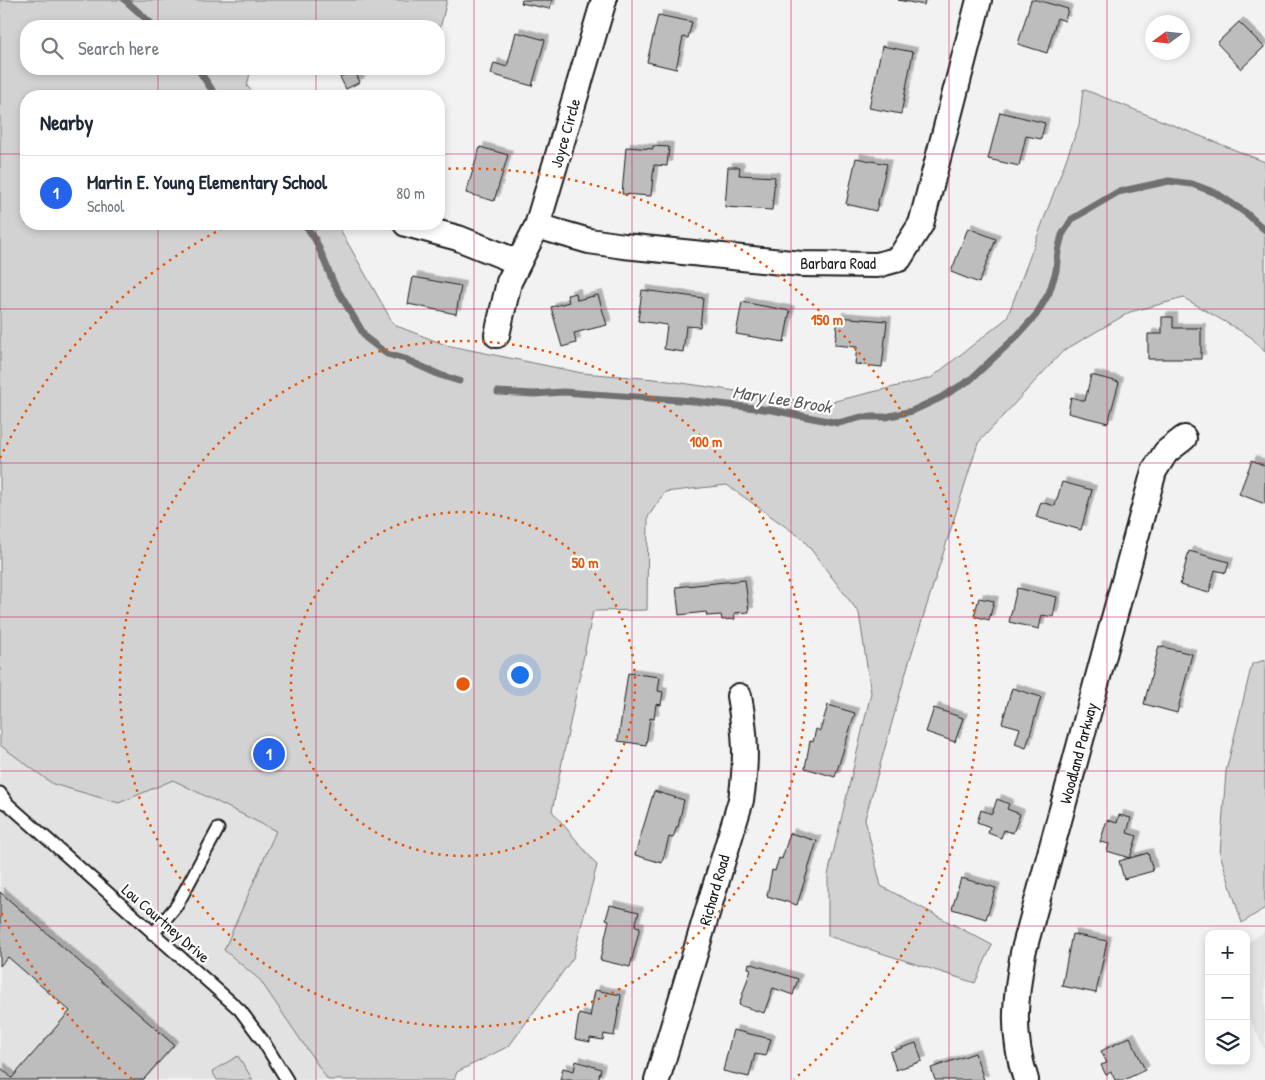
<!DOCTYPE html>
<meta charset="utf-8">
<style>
:root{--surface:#fff;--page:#f2f2f3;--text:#1f2937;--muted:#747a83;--line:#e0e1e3;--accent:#2563eb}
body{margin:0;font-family:"Patrick Hand",sans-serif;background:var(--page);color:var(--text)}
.controls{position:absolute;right:15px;bottom:15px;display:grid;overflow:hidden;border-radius:10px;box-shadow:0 2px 8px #0003}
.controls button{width:45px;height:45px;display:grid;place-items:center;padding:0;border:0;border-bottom:1px solid var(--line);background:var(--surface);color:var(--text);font:25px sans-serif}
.compass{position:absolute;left:1145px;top:15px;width:45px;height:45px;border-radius:50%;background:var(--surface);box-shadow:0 2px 8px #0003;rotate:255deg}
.you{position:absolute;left:519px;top:674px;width:18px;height:18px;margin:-12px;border:4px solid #fff;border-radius:50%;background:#1a73e8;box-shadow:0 0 0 8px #1a73e833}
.badge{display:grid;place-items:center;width:32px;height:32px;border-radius:50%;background:var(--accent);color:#fff;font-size:16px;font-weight:700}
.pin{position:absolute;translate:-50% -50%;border:2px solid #fff;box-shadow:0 1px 5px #0006}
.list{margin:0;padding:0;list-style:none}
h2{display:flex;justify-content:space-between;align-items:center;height:65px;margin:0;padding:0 20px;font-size:21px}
h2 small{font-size:16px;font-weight:400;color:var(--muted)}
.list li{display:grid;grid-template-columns:32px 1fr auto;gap:15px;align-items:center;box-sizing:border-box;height:75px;padding:0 20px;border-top:1px solid var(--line)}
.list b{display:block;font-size:19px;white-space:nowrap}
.list p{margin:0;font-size:16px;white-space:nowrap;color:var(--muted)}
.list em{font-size:16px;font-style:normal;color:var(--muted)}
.icon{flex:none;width:28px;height:28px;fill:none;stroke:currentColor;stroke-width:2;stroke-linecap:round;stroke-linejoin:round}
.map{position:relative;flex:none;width:1265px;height:1080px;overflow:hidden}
.search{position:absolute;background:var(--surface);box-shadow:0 2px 8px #0003;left:20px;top:20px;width:425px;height:55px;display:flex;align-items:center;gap:12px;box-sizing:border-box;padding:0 18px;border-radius:20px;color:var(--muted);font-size:19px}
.panel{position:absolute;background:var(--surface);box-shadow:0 2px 8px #0003;left:20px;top:90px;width:425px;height:140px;border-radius:20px}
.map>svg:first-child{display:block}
</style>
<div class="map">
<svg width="1265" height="1080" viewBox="0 0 1265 1080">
<defs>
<filter id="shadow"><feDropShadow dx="4.5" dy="-4.5" stdDeviation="0" flood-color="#0004"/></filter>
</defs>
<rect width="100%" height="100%" fill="#f2f2f2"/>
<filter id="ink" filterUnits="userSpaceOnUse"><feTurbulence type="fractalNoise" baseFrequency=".02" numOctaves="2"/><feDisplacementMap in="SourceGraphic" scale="10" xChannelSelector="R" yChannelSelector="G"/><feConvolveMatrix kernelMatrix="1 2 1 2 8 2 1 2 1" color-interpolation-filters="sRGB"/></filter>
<g filter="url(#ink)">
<path fill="#e2e2e2" d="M 0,360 L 439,1080 L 0,1080 Z
M 1265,931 L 1265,1050 L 1246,1012 L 1246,944 Z"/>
<path fill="#d2d2d2" stroke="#777" d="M 0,0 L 447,0 L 439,33 L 439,26 L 26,26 L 26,69 L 251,69 L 247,86 L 256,96 L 26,96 L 26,224 L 337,224 L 394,325 L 446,345 L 582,373 L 655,379 L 823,404 L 931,378 L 1007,318 L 1079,125 L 1083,89 L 1265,162 L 1265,352 L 1251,337 L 1184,298 L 1130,312 L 1063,351 L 978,443 L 908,665 L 865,819 L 881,886 L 992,945 L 975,983 L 828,936 L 828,875 L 871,693 L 859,613 L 803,539 L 727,485 L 665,492 L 648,517 L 647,610 L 593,611 L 552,811 L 597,865 L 573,958 L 509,1046 L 457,1072 L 454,1080 L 328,1080 L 260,980 L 224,950 L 276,831 L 173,780 L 119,803 L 53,784 L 0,745 Z
M 1265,660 L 1265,908 L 1242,923 L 1220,854 L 1226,771 L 1252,664 Z
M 238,1056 L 253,1080 L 217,1080 L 212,1071 Z"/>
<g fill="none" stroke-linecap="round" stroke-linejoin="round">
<path stroke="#707070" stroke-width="7" d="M 125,0 L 154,26
M 198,69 L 216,96
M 305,224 L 316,241 L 334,284 L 366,338 L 387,354 L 405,359 L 440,375 L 459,381
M 498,392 L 535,394 L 563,392 L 694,401 L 772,410 L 838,423 L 862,417 L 886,417 L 912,411 L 940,398 L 970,380 L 1018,335 L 1036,315 L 1049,293 L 1056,271 L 1058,251 L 1062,235 L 1072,219 L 1118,192 L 1169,181 L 1192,184 L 1216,193 L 1246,213 L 1265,230"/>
</g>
<path fill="#bdbdbd" stroke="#1c1c1c" filter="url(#shadow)" d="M 522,0 L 552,0 L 550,9 L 521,3 Z
M 898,0 L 925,0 L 924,5 Z
M 1031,0 L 1037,0 L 1068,9 L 1065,21 L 1057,18 L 1047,53 L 1018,44 Z
M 658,15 L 692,22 L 688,38 L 683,37 L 676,69 L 647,62 Z
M 1239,22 L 1264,47 L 1241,69 L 1217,43 Z
M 516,32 L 545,40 L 532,86 L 491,74 L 494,63 L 507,67 Z
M 882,46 L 913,52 L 901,114 L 869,108 Z
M 354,70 L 360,82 L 346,89 L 340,77 Z
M 1000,112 L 1045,123 L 1041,139 L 1026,136 L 1019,166 L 988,159 Z
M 653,146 L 669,147 L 667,166 L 654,165 L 651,196 L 622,194 L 626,147 L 653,149 Z
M 480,147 L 508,155 L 494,201 L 466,193 Z
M 856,158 L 887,164 L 876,211 L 846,204 Z
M 728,167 L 740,167 L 739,175 L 775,177 L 772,210 L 725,207 Z
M 968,228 L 996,239 L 979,283 L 951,272 Z
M 413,277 L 461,286 L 456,314 L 408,304 Z
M 642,290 L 703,298 L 700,327 L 686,326 L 683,352 L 664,349 L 667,325 L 638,321 Z
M 576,293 L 577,300 L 598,295 L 607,325 L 574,333 L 576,343 L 562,347 L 551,307 L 569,302 L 567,295 Z
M 742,302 L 790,311 L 784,342 L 736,334 Z
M 838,317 L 887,321 L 882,367 L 855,364 L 857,347 L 835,345 Z
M 1162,317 L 1173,317 L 1173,328 L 1201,328 L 1201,359 L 1148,359 L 1148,334 L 1162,334 Z
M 1091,375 L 1119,382 L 1108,423 L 1068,413 L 1071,397 L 1085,401 Z
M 1252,460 L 1265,466 L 1265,504 L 1239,494 Z
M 1062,482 L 1092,490 L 1081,530 L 1036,517 L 1041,502 L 1055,506 Z
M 1189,551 L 1229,562 L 1226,573 L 1215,570 L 1209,593 L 1180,585 Z
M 745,580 L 749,612 L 734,613 L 735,619 L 722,620 L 721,615 L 707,616 L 706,612 L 679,615 L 676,587 Z
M 1017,588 L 1057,597 L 1053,617 L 1042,615 L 1039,629 L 1009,622 Z
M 979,598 L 994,601 L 989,620 L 974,616 Z
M 1159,646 L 1192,654 L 1177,713 L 1144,704 Z
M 628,673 L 660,677 L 658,691 L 663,692 L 661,705 L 656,704 L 654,719 L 650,718 L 646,745 L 618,741 Z
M 1012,688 L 1041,697 L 1026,748 L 1015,744 L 1020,728 L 1002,723 Z
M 828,705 L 855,713 L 835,777 L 805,768 L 810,741 L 813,742 L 816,729 L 820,731 Z
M 934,708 L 963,718 L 955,742 L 926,732 Z
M 654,791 L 684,800 L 678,827 L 677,826 L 673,838 L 669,837 L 662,863 L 635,855 Z
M 997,799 L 1009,804 L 1007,809 L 1020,814 L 1013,833 L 1004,830 L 1001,838 L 988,833 L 990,827 L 977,822 L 981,810 L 992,814 Z
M 1119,815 L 1131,818 L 1127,833 L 1137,836 L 1130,858 L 1107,851 L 1109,844 L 1100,842 L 1107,820 L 1117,823 Z
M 790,833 L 817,841 L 797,905 L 767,896 L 772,870 L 775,871 L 779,858 L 782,859 Z
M 1148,853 L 1153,871 L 1124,879 L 1119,861 Z
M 961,878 L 996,888 L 986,919 L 952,909 Z
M 0,892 L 174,1045 L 143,1080 L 0,1080 L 0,1067 L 12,1078 L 70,1011 L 8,957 L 0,966 Z
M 610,905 L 639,912 L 635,926 L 640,927 L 630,967 L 600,960 L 609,920 L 606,919 Z
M 1072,934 L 1107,941 L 1096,993 L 1062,986 Z
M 749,963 L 798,979 L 793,995 L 773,988 L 764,1013 L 739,1005 L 751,969 L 748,968 Z
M 595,990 L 621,995 L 614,1036 L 604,1034 L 603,1040 L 590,1038 L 590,1042 L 575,1039 L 579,1014 L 590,1017 Z
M 733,1030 L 771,1039 L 766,1056 L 755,1054 L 749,1077 L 723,1071 Z
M 1130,1037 L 1145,1070 L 1124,1080 L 1115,1080 L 1111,1072 L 1106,1075 L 1101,1065 L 1107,1063 L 1101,1051 Z
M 916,1043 L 922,1061 L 896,1070 L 890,1052 Z
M 975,1053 L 984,1080 L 935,1080 L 931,1068 Z
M 576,1061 L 601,1069 L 598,1080 L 560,1080 L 563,1068 L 574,1071 Z"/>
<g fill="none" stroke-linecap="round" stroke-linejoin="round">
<defs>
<path id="service" d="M 0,793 L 8,804 L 0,801
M 8,804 L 240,1010 L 263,1041 L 287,1080
M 153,934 L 177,905 L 218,829"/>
<path id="minor" d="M 406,224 L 458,238 L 518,262
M 537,226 L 589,241 L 624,246 L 801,264 L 877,265 L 899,259 L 921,224 L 979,0
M 497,335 L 509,282 L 537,226 L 604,0
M 657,1080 L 741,800 C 747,761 746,735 739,696
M 1026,1080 C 1011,1034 1015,1001 1023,953 L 1154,471 L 1166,452 L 1184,438"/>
</defs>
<use href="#service" stroke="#1c1c1c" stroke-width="15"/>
<use href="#minor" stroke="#1c1c1c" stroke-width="28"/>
<use href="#service" stroke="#fff" stroke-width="11"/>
<use href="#minor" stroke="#fff" stroke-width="24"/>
</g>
</g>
<path fill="none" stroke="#c2185b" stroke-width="1" stroke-opacity="0.55" d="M 158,0 L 158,26M 316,0 L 316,26M 474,0 L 474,1080M 632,0 L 632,1080M 791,0 L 791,1080M 949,0 L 949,1080M 1107,0 L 1107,1080M 158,69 L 158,96M 316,69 L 316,96M 0,154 L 26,154M 439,154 L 1265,154M 158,224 L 158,1080M 316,224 L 316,1080M 0,309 L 1265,309M 0,463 L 1265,463M 0,617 L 1265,617M 0,771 L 1265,771M 0,926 L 1265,926"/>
<g fill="none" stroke="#e8590c" stroke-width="2.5" stroke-dasharray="2.5 5">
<circle cx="463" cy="684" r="172"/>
<circle cx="463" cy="684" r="343"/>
<path d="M132 1079A515 515 0 0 1 0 910M0 458A515 515 0 0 1 229 225M441 169A515 515 0 0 1 794 1079"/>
</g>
<g text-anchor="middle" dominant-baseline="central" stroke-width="4.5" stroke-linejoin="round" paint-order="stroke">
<g font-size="16" fill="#1c1c1c" stroke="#fff">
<text transform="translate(565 133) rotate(-74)">Joyce Circle</text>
<text x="838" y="263">Barbara Road</text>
<text transform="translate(1078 753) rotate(-75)">Woodland Parkway</text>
<text transform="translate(714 890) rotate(-74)">Richard Road</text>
<text transform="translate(166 923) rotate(41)">Lou Courtney Drive</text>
</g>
<g font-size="18" font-style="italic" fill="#5b5b5b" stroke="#fff">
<text transform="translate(782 399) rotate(9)">Mary Lee Brook</text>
</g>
</g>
<circle cx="463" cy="684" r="8" fill="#e8590c" stroke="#fff" stroke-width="2.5"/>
<g font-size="15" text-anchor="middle" font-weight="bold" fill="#e8590c" stroke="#fff" stroke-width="4.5" stroke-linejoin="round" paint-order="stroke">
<text x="827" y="325">150 m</text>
<text x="706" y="447">100 m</text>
<text x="585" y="568">50 m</text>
</g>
</svg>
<div class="controls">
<button>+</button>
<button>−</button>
<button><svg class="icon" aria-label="layers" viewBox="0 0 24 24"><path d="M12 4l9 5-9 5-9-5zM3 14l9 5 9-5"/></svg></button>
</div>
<svg class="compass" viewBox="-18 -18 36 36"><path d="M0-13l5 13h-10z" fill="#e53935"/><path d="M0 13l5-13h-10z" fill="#747a83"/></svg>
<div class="you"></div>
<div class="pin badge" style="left:269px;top:754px">1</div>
<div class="search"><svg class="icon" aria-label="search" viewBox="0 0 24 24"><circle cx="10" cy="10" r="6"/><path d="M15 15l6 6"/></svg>Search here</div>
<section class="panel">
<h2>Nearby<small></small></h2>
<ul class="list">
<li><span class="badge">1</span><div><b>Martin E. Young Elementary School</b><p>School</p></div><em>80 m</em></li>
</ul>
</section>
</div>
